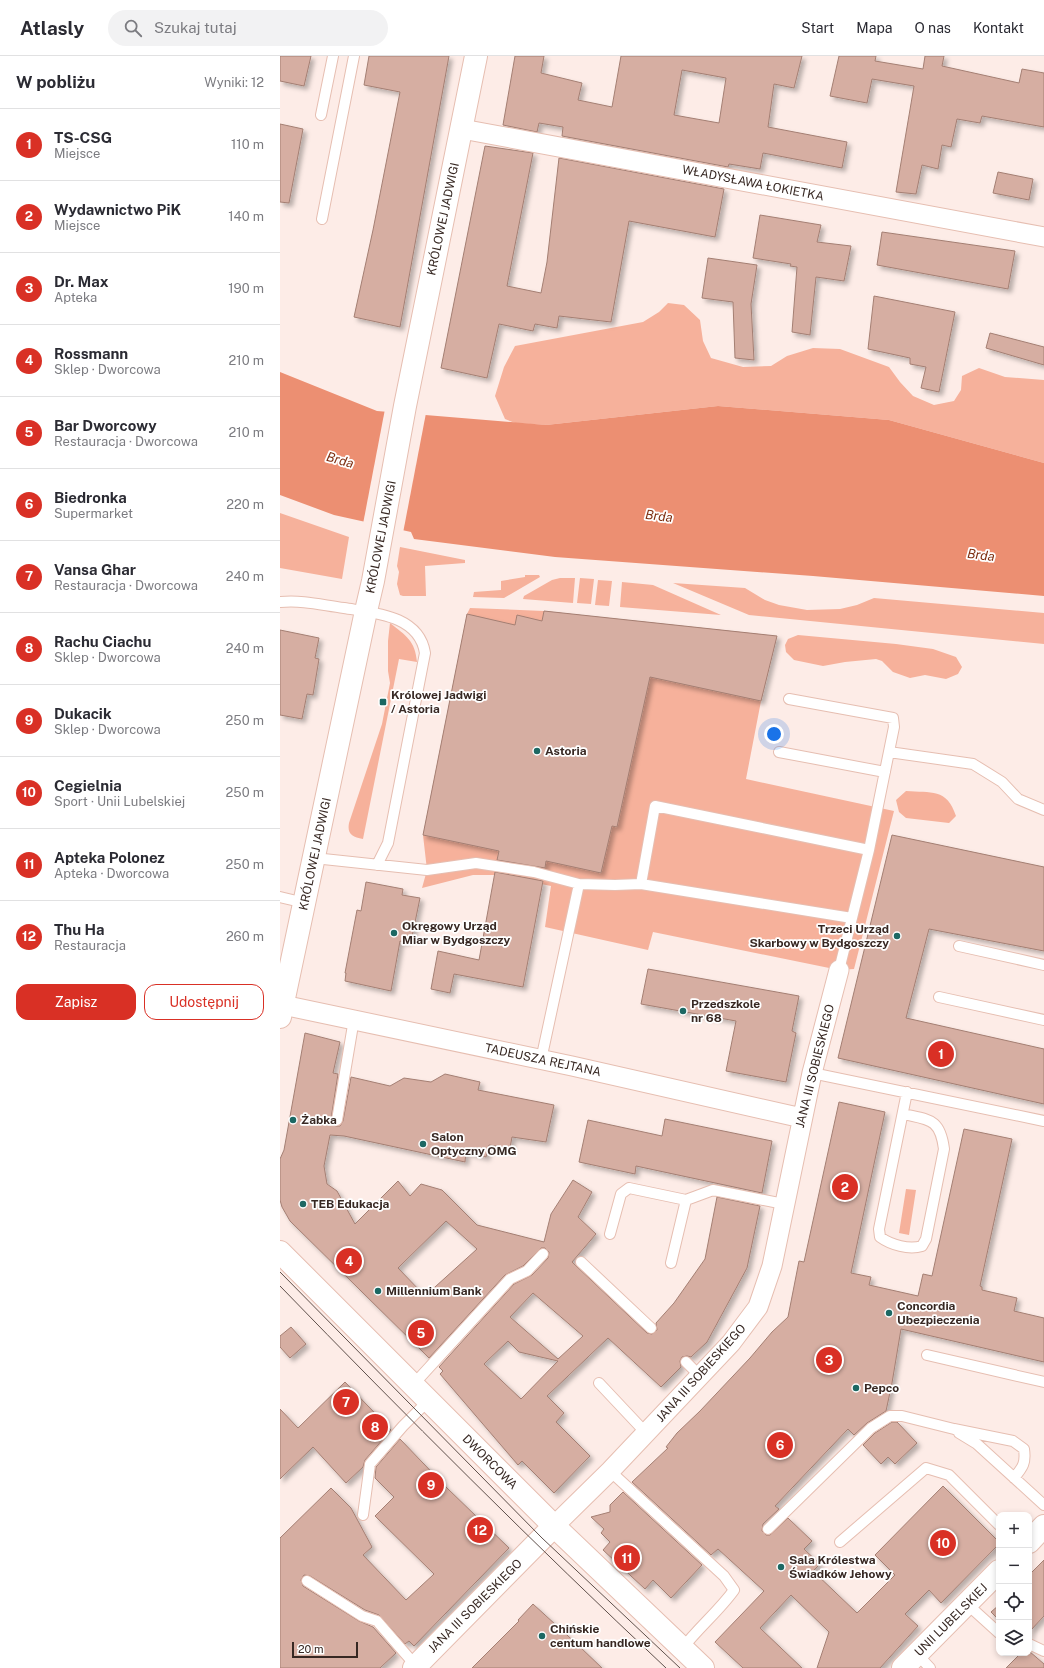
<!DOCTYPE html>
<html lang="pl">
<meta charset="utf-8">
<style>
:root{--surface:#fff;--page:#f2f2f3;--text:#2b2b33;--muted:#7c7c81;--line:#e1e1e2;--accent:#d93025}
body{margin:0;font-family:"Public Sans",sans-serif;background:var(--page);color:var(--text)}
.controls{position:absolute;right:12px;bottom:12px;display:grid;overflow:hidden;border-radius:8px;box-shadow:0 2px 6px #0003}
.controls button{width:36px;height:36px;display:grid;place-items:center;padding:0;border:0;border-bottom:1px solid var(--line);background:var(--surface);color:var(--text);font:20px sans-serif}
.scale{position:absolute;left:12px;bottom:10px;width:66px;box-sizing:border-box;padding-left:4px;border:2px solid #372823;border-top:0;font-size:11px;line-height:14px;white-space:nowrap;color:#372823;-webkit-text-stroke:3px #fff;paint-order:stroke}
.you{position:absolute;left:494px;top:678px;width:14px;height:14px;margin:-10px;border:3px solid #fff;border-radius:50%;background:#1a73e8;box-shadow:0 0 0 6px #1a73e833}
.badge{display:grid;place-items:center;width:26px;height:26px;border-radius:50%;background:var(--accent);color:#fff;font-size:13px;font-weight:700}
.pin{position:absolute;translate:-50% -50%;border:2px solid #fff;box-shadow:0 1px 4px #0006}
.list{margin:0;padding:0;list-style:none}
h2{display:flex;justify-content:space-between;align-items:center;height:52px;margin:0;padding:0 16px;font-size:17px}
h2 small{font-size:13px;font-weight:400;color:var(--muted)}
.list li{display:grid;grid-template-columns:26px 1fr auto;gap:12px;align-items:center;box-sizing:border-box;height:72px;padding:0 16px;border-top:1px solid var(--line)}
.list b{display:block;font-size:15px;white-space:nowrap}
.list p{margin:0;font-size:13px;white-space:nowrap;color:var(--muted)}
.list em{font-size:13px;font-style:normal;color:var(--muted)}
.actions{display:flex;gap:8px;padding:12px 16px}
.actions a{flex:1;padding:9px 0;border:1px solid var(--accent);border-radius:12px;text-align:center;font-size:14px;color:var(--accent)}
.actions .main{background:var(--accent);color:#fff}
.icon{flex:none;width:22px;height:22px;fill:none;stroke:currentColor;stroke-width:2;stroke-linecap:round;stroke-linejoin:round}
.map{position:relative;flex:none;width:764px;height:1612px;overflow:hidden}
header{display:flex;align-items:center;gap:24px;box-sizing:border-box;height:56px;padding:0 20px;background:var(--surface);border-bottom:1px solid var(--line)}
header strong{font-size:19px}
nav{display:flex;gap:22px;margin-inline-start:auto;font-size:14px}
.search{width:280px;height:36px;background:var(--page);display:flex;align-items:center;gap:10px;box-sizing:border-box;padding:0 14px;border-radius:22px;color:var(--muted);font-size:15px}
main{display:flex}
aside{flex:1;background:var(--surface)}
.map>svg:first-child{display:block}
</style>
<header>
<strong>Atlasly</strong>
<div class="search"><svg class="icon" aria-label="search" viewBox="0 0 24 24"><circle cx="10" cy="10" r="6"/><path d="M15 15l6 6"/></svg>Szukaj tutaj</div>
<nav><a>Start</a><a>Mapa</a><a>O nas</a><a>Kontakt</a></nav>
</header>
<main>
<aside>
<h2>W pobliżu<small>Wyniki: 12</small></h2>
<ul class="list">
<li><span class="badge">1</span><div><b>TS-CSG</b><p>Miejsce</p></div><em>110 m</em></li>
<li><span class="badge">2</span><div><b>Wydawnictwo PiK</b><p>Miejsce</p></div><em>140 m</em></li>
<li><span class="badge">3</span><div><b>Dr. Max</b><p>Apteka</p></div><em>190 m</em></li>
<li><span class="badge">4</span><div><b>Rossmann</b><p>Sklep · Dworcowa</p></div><em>210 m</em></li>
<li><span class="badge">5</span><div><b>Bar Dworcowy</b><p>Restauracja · Dworcowa</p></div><em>210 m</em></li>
<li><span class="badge">6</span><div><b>Biedronka</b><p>Supermarket</p></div><em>220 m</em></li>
<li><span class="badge">7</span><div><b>Vansa Ghar</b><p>Restauracja · Dworcowa</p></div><em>240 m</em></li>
<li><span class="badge">8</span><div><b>Rachu Ciachu</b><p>Sklep · Dworcowa</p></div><em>240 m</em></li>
<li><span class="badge">9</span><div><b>Dukacik</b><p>Sklep · Dworcowa</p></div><em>250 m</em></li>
<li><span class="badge">10</span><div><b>Cegielnia</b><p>Sport · Unii Lubelskiej</p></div><em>250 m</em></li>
<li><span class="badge">11</span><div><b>Apteka Polonez</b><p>Apteka · Dworcowa</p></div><em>250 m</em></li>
<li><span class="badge">12</span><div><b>Thu Ha</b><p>Restauracja</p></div><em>260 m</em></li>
</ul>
<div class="actions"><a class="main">Zapisz</a><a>Udostępnij</a></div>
</aside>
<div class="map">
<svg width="764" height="1612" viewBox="0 0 764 1612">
<defs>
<filter id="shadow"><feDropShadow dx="3.5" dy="3.5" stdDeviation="2" flood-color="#0004"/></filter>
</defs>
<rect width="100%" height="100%" fill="#fdece7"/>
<path fill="#f6b19b" d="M 388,247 L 404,249 L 420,264 L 423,285 L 431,302 L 463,311 L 491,310 L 507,300 L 533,292 L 560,293 L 609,311 L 620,326 L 633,340 L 654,349 L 674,345 L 681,334 L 682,320 L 699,312 L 725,321 L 764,324 L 764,407 L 609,364 L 438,350 L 266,369 L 235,367 L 225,363 L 215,340 L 224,311 L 235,290 L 363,266 L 379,256 Z
M 0,457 L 69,481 L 62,523 L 0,512 Z
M 120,491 L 185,504 L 185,507 L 145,510 L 146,540 L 123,540 L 120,539 L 117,528 L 119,516 L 117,510 Z
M 245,519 L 259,519 L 260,521 L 224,542 L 193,541 L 194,536 L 221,534 L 221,525 L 245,521 Z
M 280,522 L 295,522 L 293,547 L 243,543 L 244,540 L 272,524 Z
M 300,522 L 314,523 L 311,548 L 297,547 Z
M 318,524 L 332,525 L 329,550 L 315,549 Z
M 342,526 L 373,529 L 441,559 L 340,551 Z
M 393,527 L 465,532 L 485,544 L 499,549 L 527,554 L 560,553 L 577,549 L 594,542 L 764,557 L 764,588 L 469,559 Z
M 190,552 L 264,555 L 497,580 L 481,645 L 466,723 L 614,755 L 574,913 L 559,914 L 373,876 L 368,894 L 265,871 L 271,830 L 218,819 L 193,819 L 142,832 L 147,814 L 143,779 L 187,558 Z
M 110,567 C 126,580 135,584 137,606 L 119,603 L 83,783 C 72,781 67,778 69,767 L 102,668 L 110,627 L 108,615 L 108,585 Z
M 518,579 L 616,588 L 653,593 L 676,601 L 682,611 L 678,618 L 666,623 L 645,619 L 630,622 L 613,616 L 602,605 L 596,603 L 565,606 L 543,610 L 514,604 L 506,596 L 505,589 L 508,583 Z
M 626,735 C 651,737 667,732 676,760 L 669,767 L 626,762 L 619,756 L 616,744 Z
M 626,1133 L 636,1134 L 629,1179 L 619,1177 Z"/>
<path fill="#ec8f72" d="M 0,316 L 97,355 L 266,369 L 438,350 L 609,364 L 764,407 L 764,540 L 533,520 L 275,501 L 134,483 L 131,476 L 54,459 L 0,439 Z"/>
<path fill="#fdece7" d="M 105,353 L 146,357 L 123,477 L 83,468 Z"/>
<path fill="#d6aea2" stroke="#a47f73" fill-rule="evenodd" filter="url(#shadow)" d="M 0,0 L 31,0 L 24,30 L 0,25 Z
M 89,0 L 169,0 L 120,271 L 74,261 L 93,174 L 120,36 L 84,29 Z
M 235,0 L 264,0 L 261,17 L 302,27 L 298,44 L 332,51 L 341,0 L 522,0 L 514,32 L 494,28 L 488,71 L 567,86 L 562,112 L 483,97 L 480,113 L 449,108 L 448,111 L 282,80 L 283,71 L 259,67 L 257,76 L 223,69 ZM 402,14 L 446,22 L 439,67 L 394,59 Z
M 559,0 L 596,0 L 595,5 L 643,13 L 645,0 L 664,0 L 662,10 L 739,27 L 742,13 L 764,17 L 764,71 L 702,60 L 700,67 L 677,63 L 671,91 L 662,89 L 658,113 L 642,109 L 636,138 L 616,136 L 634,30 L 592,23 L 587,47 L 550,40 Z
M 0,68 L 23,73 L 9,147 L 0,146 Z
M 205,90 L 253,97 L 227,230 L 261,237 L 267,206 L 279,102 L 444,133 L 435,181 L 349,165 L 331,266 L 279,260 L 277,272 L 255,268 L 253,275 L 219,268 L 207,322 L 161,312 Z
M 718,116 L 753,123 L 749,144 L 713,137 Z
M 480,159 L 541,169 L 537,186 L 571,190 L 564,225 L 536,221 L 530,279 L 512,276 L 517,211 L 510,210 L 511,208 L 473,202 Z
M 602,176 L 735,195 L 728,233 L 597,209 Z
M 428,202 L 477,209 L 471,248 L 474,304 L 455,302 L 453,246 L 422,242 Z
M 594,240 L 675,256 L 659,336 L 641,332 L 646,311 L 630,308 L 630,302 L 588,293 Z
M 710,277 L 764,291 L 764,309 L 706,292 Z
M 264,555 L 497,580 L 481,645 L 370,621 L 337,771 L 332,770 L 321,817 L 266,805 L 265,812 L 217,804 L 219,795 L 143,779 L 187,558 L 235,569 L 237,559 L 262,565 Z
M 0,574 L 39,582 L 35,602 L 39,603 L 33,639 L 27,638 L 22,663 L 0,659 Z
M 612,779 L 764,811 L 764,895 L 649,873 L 626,962 L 764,993 L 764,1048 L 558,1002 Z
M 215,816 L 263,825 L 243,931 L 174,918 L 170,937 L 151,933 L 158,895 L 199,904 Z
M 86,826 L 123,833 L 122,839 L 140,842 L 132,881 L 125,886 L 120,885 L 111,935 L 65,925 L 66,917 L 65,917 L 77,854 L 81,855 Z
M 368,913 L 519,940 L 512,975 L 516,977 L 506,1026 L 446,1015 L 456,965 L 361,948 Z
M 25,977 L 60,986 L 53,1017 L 58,1018 L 51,1063 L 51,1067 L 56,1070 L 60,1070 L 63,1065 L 71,1021 L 110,1030 L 124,1022 L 151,1026 L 165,1018 L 200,1026 L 198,1034 L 274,1049 L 266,1086 L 232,1081 L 230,1092 L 209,1089 L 206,1101 L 186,1096 L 185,1106 L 64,1080 L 50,1079 L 44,1110 L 47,1128 L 57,1135 L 75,1168 L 118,1125 L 130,1140 L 141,1128 L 162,1134 L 197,1169 L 264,1186 L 271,1158 L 293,1124 L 312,1136 L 298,1161 L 316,1178 L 292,1206 L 367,1277 L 372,1278 L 377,1274 L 376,1267 L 394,1247 L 425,1203 L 437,1141 L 480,1150 L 467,1212 L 427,1286 L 411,1301 L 407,1300 L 402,1301 L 400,1305 L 401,1311 L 381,1331 L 328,1282 L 267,1340 L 284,1357 L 276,1366 L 310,1400 L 274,1437 L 242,1405 L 238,1409 L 160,1318 L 163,1315 L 159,1311 L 234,1228 L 252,1219 L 268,1202 L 269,1196 L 265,1192 L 261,1192 L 243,1210 L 225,1219 L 149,1302 L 10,1165 L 2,1151 L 0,1144 L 0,1103 L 4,1094 ZM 166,1165 L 197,1193 L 145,1240 L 118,1212 ZM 253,1237 L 303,1280 L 278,1303 L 230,1261 ZM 228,1285 L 239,1296 L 278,1305 L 241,1343 L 204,1308 Z
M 559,1046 L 605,1056 L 571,1217 L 591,1221 L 589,1229 L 638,1240 L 643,1218 L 652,1220 L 684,1073 L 732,1083 L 700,1230 L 702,1231 L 702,1234 L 737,1242 L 734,1255 L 764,1262 L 764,1306 L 621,1273 L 612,1327 L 606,1355 L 587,1367 L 574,1379 L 568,1373 L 495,1450 L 499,1453 L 483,1468 L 482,1475 L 486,1479 L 490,1479 L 508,1462 L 532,1485 L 524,1493 L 540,1508 L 533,1515 L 577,1557 L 615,1519 L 595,1499 L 663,1430 L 719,1486 L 719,1488 L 661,1547 L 649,1534 L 625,1558 L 638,1570 L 600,1612 L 537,1612 L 549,1576 L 511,1539 L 480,1572 L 522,1612 L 463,1612 L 435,1586 L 484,1535 L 438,1493 L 431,1499 L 352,1426 L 388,1392 L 386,1391 L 397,1377 L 420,1355 L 470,1302 L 492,1276 L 508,1261 L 519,1205 L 524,1206 Z
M 385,1063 L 492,1085 L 482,1137 L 356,1110 L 355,1118 L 299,1106 L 308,1064 L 382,1080 Z
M 11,1271 L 26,1288 L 10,1302 L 0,1291 L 0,1280 Z
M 65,1326 L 111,1374 L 85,1404 L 83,1411 L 66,1427 L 33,1391 L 0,1423 L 0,1353 L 18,1372 Z
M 612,1366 L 617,1366 L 637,1387 L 615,1408 L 608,1401 L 601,1408 L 583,1389 L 595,1377 Z
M 120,1383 L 166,1431 L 229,1492 L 134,1590 L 129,1585 L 125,1588 L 99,1559 L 85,1554 L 30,1520 L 24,1519 L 21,1524 L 23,1530 L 79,1565 L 93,1571 L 116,1597 L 100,1612 L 0,1612 L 0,1482 L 51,1432 L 71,1452 L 92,1491 L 83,1499 L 126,1544 L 154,1518 L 95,1460 L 114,1441 L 95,1422 L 96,1411 Z
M 343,1436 L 422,1509 L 391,1542 L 373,1524 L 365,1533 L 323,1494 L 330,1486 L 321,1477 L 324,1473 L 311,1461 L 330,1456 L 330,1449 Z
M 764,1504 L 764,1560 L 751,1574 L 749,1582 L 749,1519 Z
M 253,1548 L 299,1590 L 322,1612 L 192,1612 L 239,1565 L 238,1564 Z
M 719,1549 L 719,1564 L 711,1556 Z
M 749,1595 L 764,1608 L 764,1612 L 726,1612 L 741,1597 L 749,1597 Z"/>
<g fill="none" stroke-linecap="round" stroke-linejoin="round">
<defs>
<path id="lane" d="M 41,59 L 53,0
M 42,163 L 74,0
M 0,546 C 24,544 41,549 64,552 C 94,557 139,559 145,597 L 108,787 L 97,809
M 509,643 L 613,662 L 614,671 L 589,794
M 499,696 L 605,716
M 609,696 L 693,708 L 722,726 L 738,743 L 764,754
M 34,802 L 147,814 L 196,807 L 254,816 L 299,828 L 261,1004
M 299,828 L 335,829 L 361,828 L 572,862
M 361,828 L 375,750 L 589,794 L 559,914
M 0,841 L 25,847
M 679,890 L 764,909
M 659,941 L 764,964
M 532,1017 L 764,1065
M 623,1058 C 649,1064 660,1062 664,1093 L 646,1183 L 642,1190 C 629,1194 611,1189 600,1181 L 599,1173 L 627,1036
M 57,1064 L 74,963
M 330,1178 L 341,1138 L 349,1132 L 406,1144
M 301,1206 L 371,1272
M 391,1207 L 406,1144 L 433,1134 L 504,1148
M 647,1299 L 764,1326
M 406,1306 L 420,1320
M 319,1327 L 366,1377
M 133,1329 L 230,1223 L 247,1215 L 263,1198
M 679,1377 L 697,1388 L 764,1449
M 330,1415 L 444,1520 L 454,1534 C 439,1555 418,1572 402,1593
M 83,1459 L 90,1408 L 123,1370 L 148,1345
M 488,1473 L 591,1372 L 610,1360 L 622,1360 L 674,1373 L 733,1385 L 744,1393 C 746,1407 743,1411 734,1422
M 560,1486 L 646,1412 L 669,1419 L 719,1469
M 27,1525 L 82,1560 L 97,1565 L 136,1610
M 687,1548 L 719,1577
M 749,1588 L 764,1595
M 637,1598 L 650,1612"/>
<path id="street" d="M 182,73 L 764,181
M 3,949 L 292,1010 L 522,1062
M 274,1470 L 330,1415 L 451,1287 L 478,1251 L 492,1210 L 532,1017 L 559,914"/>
<path id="secondary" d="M 0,961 L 86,555 L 93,525 L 125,350 L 196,0
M 0,1196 L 274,1470 L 423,1612
M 749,1486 L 764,1470
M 134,1612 L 274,1470
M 623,1612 L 719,1515"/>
</defs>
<use href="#lane" stroke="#e6beb1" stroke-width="12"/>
<use href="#street" stroke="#e6beb1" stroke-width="21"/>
<use href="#secondary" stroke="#e6beb1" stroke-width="24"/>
<use href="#lane" stroke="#fff" stroke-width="10"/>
<use href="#street" stroke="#fff" stroke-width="19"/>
<use href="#secondary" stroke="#fff" stroke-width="22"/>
<path stroke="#5f504b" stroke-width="1" d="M 0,1216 L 262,1482 L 400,1612
M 0,1230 C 126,1360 254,1488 386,1612"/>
</g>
<g fill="#1c6863" stroke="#fff" stroke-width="1.5">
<rect x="99" y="642" width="8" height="8" rx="2"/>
<circle cx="257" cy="695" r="4"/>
<circle cx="114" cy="877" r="4"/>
<circle cx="617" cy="880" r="4"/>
<circle cx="403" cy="955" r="4"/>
<circle cx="13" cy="1064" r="4"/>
<circle cx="143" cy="1088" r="4"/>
<circle cx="23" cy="1148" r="4"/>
<circle cx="98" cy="1235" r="4"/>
<circle cx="609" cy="1257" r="4"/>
<circle cx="576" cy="1332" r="4"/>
<circle cx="501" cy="1511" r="4"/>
<circle cx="262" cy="1580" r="4"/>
</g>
<g text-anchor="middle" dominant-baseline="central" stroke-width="3.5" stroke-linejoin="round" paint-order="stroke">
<g font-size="12" fill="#372823" stroke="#fff">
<text transform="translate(473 127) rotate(11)">WŁADYSŁAWA ŁOKIETKA</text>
<text transform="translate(163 163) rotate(-78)">KRÓLOWEJ JADWIGI</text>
<text transform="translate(101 481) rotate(-79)">KRÓLOWEJ JADWIGI</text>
<text transform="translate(35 798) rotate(-78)">KRÓLOWEJ JADWIGI</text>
<text transform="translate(263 1004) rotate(12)">TADEUSZA REJTANA</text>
<text transform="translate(535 1010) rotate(-76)">JANA III SOBIESKIEGO</text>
<text transform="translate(421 1317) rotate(-48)">JANA III SOBIESKIEGO</text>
<text transform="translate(210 1406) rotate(45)">DWORCOWA</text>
<text transform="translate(195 1550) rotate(-45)">JANA III SOBIESKIEGO</text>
<text transform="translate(671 1564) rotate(-45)">UNII LUBELSKIEJ</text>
</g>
<g font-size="12" font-weight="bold" fill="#372823" stroke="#fff" text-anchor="start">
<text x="111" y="639">Królowej Jadwigi<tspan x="111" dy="14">/ Astoria</tspan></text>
<text x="265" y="695">Astoria</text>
<text x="122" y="870">Okręgowy Urząd<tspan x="122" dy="14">Miar w Bydgoszczy</tspan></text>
<text x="609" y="873" text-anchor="end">Trzeci Urząd<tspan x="609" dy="14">Skarbowy w Bydgoszczy</tspan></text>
<text x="411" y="948">Przedszkole<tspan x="411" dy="14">nr 68</tspan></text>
<text x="21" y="1064">Żabka</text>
<text x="151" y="1081">Salon<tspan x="151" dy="14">Optyczny OMG</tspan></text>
<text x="31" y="1148">TEB Edukacja</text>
<text x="106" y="1235">Millennium Bank</text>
<text x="617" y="1250">Concordia<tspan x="617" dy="14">Ubezpieczenia</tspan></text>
<text x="584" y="1332">Pepco</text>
<text x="509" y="1504">Sala Królestwa<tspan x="509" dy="14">Świadków Jehowy</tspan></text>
<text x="270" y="1573">Chińskie<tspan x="270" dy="14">centum handlowe</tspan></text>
</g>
<g font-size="13" font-style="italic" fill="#7d2c0e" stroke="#fff">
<text transform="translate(60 404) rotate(16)">Brda</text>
<text transform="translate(379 460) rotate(7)">Brda</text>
<text transform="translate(701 499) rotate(7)">Brda</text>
</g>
</g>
</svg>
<div class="controls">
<button>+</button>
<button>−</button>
<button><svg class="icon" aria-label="locate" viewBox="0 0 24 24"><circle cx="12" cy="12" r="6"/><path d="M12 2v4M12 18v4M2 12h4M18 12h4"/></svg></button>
<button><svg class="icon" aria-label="layers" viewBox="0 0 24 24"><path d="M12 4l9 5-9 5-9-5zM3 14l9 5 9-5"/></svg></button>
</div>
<div class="scale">20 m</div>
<div class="you"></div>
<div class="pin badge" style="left:661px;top:998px">1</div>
<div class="pin badge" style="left:565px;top:1131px">2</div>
<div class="pin badge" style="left:549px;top:1304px">3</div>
<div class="pin badge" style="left:69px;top:1205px">4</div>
<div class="pin badge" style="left:141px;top:1277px">5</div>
<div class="pin badge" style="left:500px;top:1389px">6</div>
<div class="pin badge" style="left:66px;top:1346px">7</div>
<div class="pin badge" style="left:95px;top:1371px">8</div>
<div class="pin badge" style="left:151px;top:1429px">9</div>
<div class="pin badge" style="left:663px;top:1487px">10</div>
<div class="pin badge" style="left:347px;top:1502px">11</div>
<div class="pin badge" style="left:200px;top:1474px">12</div>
</div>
</main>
